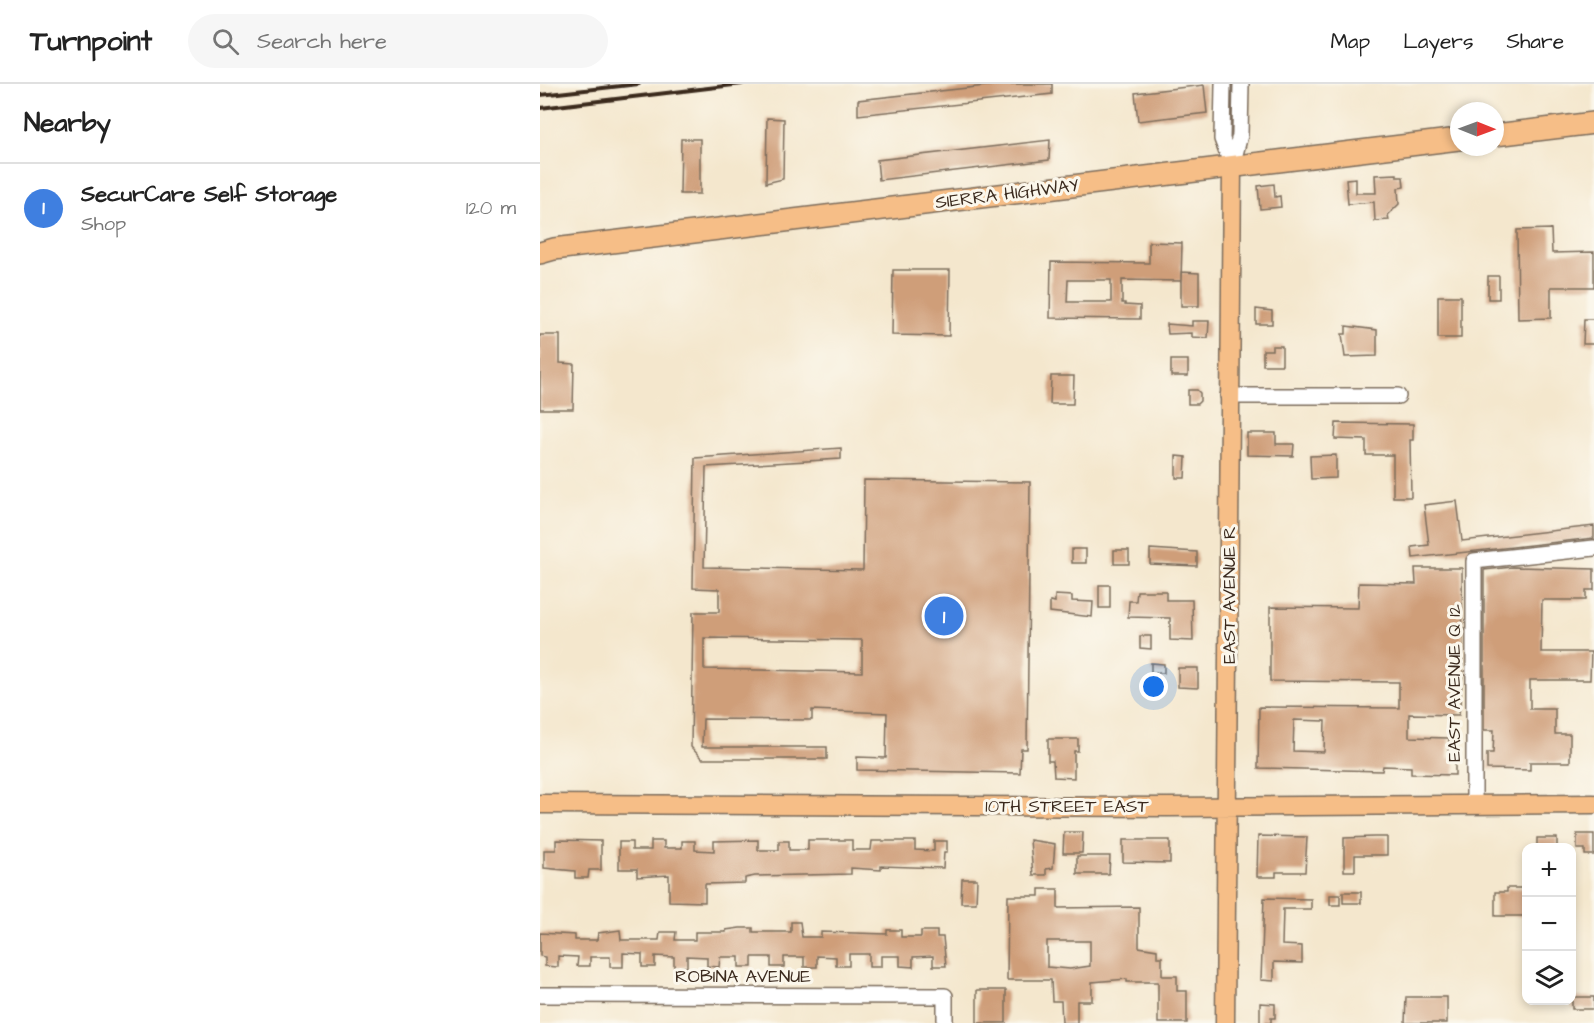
<!DOCTYPE html>
<meta charset="utf-8">
<style>
:root{--surface:#fff;--page:#f6f6f6;--text:#222;--muted:#767676;--line:#e0e0e0;--accent:#7c3aed}
body{margin:0;font-family:"Architects Daughter",sans-serif;background:var(--page);color:var(--text)}
.controls{position:absolute;right:18px;bottom:18px;display:grid;overflow:hidden;border-radius:12px;box-shadow:0 3px 9px #0003}
.controls button{width:54px;height:54px;display:grid;place-items:center;padding:0;border:0;border-bottom:2px solid var(--line);background:var(--surface);color:var(--text);font:30px sans-serif}
.compass{position:absolute;left:910px;top:18px;width:54px;height:54px;border-radius:50%;background:var(--surface);box-shadow:0 3px 9px #0003;rotate:91deg}
.you{position:absolute;left:614px;top:603px;width:21px;height:21px;margin:-15px;border:4px solid #fff;border-radius:50%;background:#1a73e8;box-shadow:0 0 0 9px #1a73e833}
.badge{display:grid;place-items:center;width:39px;height:39px;border-radius:50%;background:var(--accent);color:#fff;font-size:20px;font-weight:700}
.pin{position:absolute;translate:-50% -50%;border:3px solid #fff;box-shadow:0 2px 6px #0006}
.list{margin:0;padding:0;list-style:none}
h2{display:flex;justify-content:space-between;align-items:center;height:78px;margin:0;padding:0 24px;font-size:26px}
h2 small{font-size:20px;font-weight:400;color:var(--muted)}
.list li{display:grid;grid-template-columns:39px 1fr auto;gap:18px;align-items:center;box-sizing:border-box;height:90px;padding:0 24px;border-top:2px solid var(--line)}
.list b{display:block;font-size:22px;white-space:nowrap}
.list p{margin:0;font-size:20px;white-space:nowrap;color:var(--muted)}
.list em{font-size:20px;font-style:normal;color:var(--muted)}
.icon{flex:none;width:33px;height:33px;fill:none;stroke:currentColor;stroke-width:2;stroke-linecap:round;stroke-linejoin:round}
.map{position:relative;flex:none;width:1054px;height:939px;overflow:hidden}
header{display:flex;align-items:center;gap:36px;box-sizing:border-box;height:84px;padding:0 30px;background:var(--surface);border-bottom:2px solid var(--line)}
header strong{font-size:28px}
nav{display:flex;gap:33px;margin-inline-start:auto;font-size:21px}
.search{width:420px;height:54px;background:var(--page);display:flex;align-items:center;gap:15px;box-sizing:border-box;padding:0 21px;border-radius:33px;color:var(--muted);font-size:22px}
main{display:flex}
aside{flex:1;background:var(--surface)}
.map>svg:first-child{display:block}
</style>
<header>
<strong>Turnpoint</strong>
<div class="search"><svg class="icon" aria-label="search" viewBox="0 0 24 24"><circle cx="10" cy="10" r="6"/><path d="M15 15l6 6"/></svg>Search here</div>
<nav><a>Map</a><a>Layers</a><a>Share</a></nav>
</header>
<main>
<aside>
<h2>Nearby<small></small></h2>
<ul class="list">
<li><span class="badge" style="background:#3f7fe0">1</span><div><b>SecurCare Self Storage</b><p>Shop</p></div><em>120 m</em></li>
</ul>
</aside>
<div class="map">
<svg width="1054" height="939" viewBox="0 0 1054 939">
<rect width="100%" height="100%" fill="#fbf7ec"/>
<filter id="ink" filterUnits="userSpaceOnUse"><feTurbulence type="fractalNoise" baseFrequency=".0167" numOctaves="2"/><feDisplacementMap in="SourceGraphic" scale="12" xChannelSelector="R" yChannelSelector="G"/><feConvolveMatrix kernelMatrix="1 2 1 2 8 2 1 2 1" color-interpolation-filters="sRGB"/></filter>
<filter id="wash" filterUnits="userSpaceOnUse"><feTurbulence type="fractalNoise" baseFrequency=".008" numOctaves="4" result="noise"/><feDisplacementMap in="SourceGraphic" scale="24" xChannelSelector="R" yChannelSelector="G"/><feGaussianBlur stdDeviation="1.35" result="paint"/><feColorMatrix in="noise" values="0 0 0 0 0 0 0 0 0 0 0 0 0 0 0 0 0 1.4 0 .05"/><feComposite in="paint" operator="in"/></filter>
<g filter="url(#wash)">
<rect width="100%" height="100%" fill="#f4e7cd"/>
<g id="blocks">
<path fill="#cf9e79" fill-rule="evenodd" d="M 464,0 L 512,0 L 512,10 L 318,31 L 318,16 Z
M 664,1 L 667,29 L 598,37 L 595,9 Z
M 227,34 L 244,35 L 243,95 L 226,99 Z
M 141,55 L 160,55 L 160,110 L 140,110 Z
M 510,56 L 509,76 L 339,96 L 337,76 Z
M 857,90 L 857,93 L 863,93 L 864,103 L 858,104 L 859,120 L 848,131 L 849,136 L 835,137 L 834,118 L 808,120 L 806,95 L 816,94 L 816,109 L 836,109 L 835,91 Z
M 734,100 L 735,113 L 740,112 L 741,123 L 720,125 L 718,102 Z
M 1011,145 L 1012,169 L 1054,168 L 1054,203 L 1011,203 L 1011,234 L 978,235 L 977,146 Z
M 609,158 L 642,159 L 641,197 L 582,196 L 582,219 L 585,219 L 585,221 L 600,222 L 600,235 L 510,234 L 511,178 L 609,179 ZM 528,196 L 571,196 L 571,218 L 527,218 Z
M 353,186 L 410,186 L 409,252 L 352,251 Z
M 641,188 L 659,189 L 659,222 L 641,222 Z
M 948,192 L 959,192 L 959,215 L 948,215 Z
M 898,212 L 921,212 L 921,254 L 898,254 Z
M 716,225 L 732,227 L 732,240 L 716,240 Z
M 1044,235 L 1054,235 L 1054,260 L 1043,260 Z
M 652,237 L 669,237 L 668,254 L 652,253 L 652,249 L 628,250 L 627,240 L 652,242 Z
M 806,242 L 837,246 L 837,272 L 805,273 L 802,250 L 806,250 Z
M 0,251 L 20,251 L 20,279 L 34,280 L 33,325 L 0,325 Z
M 732,262 L 742,262 L 742,281 L 723,281 L 723,266 L 732,266 Z
M 631,276 L 648,276 L 648,292 L 631,292 Z
M 511,292 L 534,292 L 533,320 L 510,320 Z
M 648,306 L 657,306 L 660,309 L 660,317 L 657,320 L 648,320 Z
M 796,339 L 873,340 L 873,356 L 870,356 L 871,413 L 853,413 L 853,371 L 826,371 L 826,356 L 795,355 Z
M 707,349 L 736,349 L 736,360 L 754,360 L 753,372 L 707,371 Z
M 301,364 L 301,375 L 166,383 L 164,483 L 323,486 L 324,396 L 490,398 L 487,665 L 481,665 L 480,689 L 317,686 L 317,673 L 346,674 L 347,629 L 272,626 L 272,636 L 163,635 L 162,663 L 287,663 L 287,675 L 162,675 L 151,663 L 153,528 L 179,528 L 179,505 L 153,504 L 155,374 ZM 164,554 L 322,556 L 322,588 L 164,585 Z
M 796,371 L 796,394 L 771,395 L 770,372 Z
M 636,372 L 646,373 L 645,394 L 636,394 Z
M 917,417 L 922,457 L 1054,442 L 1054,454 L 873,474 L 872,463 L 889,461 L 884,421 Z
M 532,465 L 546,465 L 546,479 L 532,479 Z
M 610,465 L 657,468 L 657,482 L 610,480 Z
M 574,466 L 589,466 L 589,480 L 574,480 Z
M 973,483 L 1054,485 L 1054,506 L 1046,506 L 1046,516 L 1002,516 L 1001,568 L 1051,568 L 1050,596 L 990,596 L 990,625 L 1015,625 L 1015,650 L 1030,650 L 1030,678 L 990,678 L 990,686 L 947,685 L 947,669 L 953,669 L 954,646 L 944,646 L 944,486 Z
M 875,484 L 922,484 L 923,588 L 919,631 L 869,630 L 869,653 L 909,654 L 908,674 L 915,674 L 915,691 L 871,690 L 871,683 L 843,682 L 842,687 L 718,684 L 719,623 L 859,624 L 859,598 L 730,597 L 730,523 L 818,524 L 819,499 L 876,500 ZM 754,636 L 785,637 L 784,668 L 753,667 Z
M 559,501 L 570,501 L 570,524 L 559,524 Z
M 597,507 L 626,507 L 626,516 L 652,516 L 653,557 L 630,556 L 630,534 L 588,533 L 589,517 L 596,517 Z
M 515,511 L 532,512 L 532,517 L 553,518 L 552,533 L 510,528 L 510,517 L 515,518 Z
M 600,552 L 611,552 L 611,565 L 600,564 Z
M 611,579 L 624,580 L 624,589 L 611,589 Z
M 638,584 L 658,584 L 658,604 L 638,603 Z
M 508,655 L 538,655 L 538,667 L 534,667 L 534,694 L 514,693 L 513,677 L 508,677 Z
M 524,748 L 543,748 L 542,769 L 523,769 Z
M 1037,750 L 1054,750 L 1054,771 L 1045,771 L 1045,765 L 1037,765 Z
M 718,752 L 767,753 L 765,788 L 736,788 L 736,793 L 717,793 Z
M 834,753 L 847,753 L 847,771 L 815,771 L 815,787 L 804,787 L 804,754 Z
M 997,754 L 1017,754 L 1017,764 L 997,764 Z
M 16,756 L 61,757 L 61,786 L 49,786 L 48,794 L 35,794 L 35,787 L 4,784 L 4,766 L 16,766 Z
M 218,756 L 218,766 L 239,766 L 239,757 L 249,757 L 249,766 L 268,766 L 268,756 L 312,756 L 312,766 L 331,766 L 332,757 L 375,757 L 375,766 L 394,767 L 394,757 L 407,757 L 407,768 L 404,768 L 403,784 L 341,782 L 341,786 L 311,784 L 311,790 L 215,792 L 205,794 L 205,799 L 165,800 L 165,818 L 129,817 L 129,791 L 97,793 L 97,785 L 79,785 L 79,758 L 92,758 L 92,766 L 111,766 L 111,757 L 124,757 L 124,764 L 142,764 L 142,757 L 155,757 L 155,766 L 174,767 L 174,757 Z
M 490,756 L 515,760 L 513,784 L 506,785 L 506,791 L 493,791 Z
M 583,756 L 630,756 L 630,779 L 583,778 Z
M 537,772 L 570,772 L 569,790 L 537,790 Z
M 422,795 L 437,795 L 436,819 L 421,819 Z
M 967,804 L 987,804 L 987,832 L 955,832 L 955,808 L 967,808 Z
M 499,805 L 518,805 L 518,824 L 599,823 L 599,863 L 617,866 L 617,873 L 622,873 L 622,892 L 637,892 L 637,907 L 647,907 L 647,939 L 618,939 L 618,898 L 587,898 L 587,895 L 552,898 L 552,917 L 537,917 L 537,939 L 522,939 L 521,917 L 512,917 L 511,896 L 467,896 L 468,812 L 499,812 ZM 507,857 L 550,857 L 550,882 L 530,885 L 507,883 Z
M 803,808 L 821,808 L 821,819 L 803,819 Z
M 790,811 L 800,811 L 800,821 L 790,821 Z
M 724,814 L 771,815 L 771,825 L 743,825 L 742,861 L 762,862 L 762,879 L 734,878 L 734,897 L 721,896 Z
M 251,838 L 260,838 L 262,853 L 281,853 L 281,848 L 347,850 L 347,846 L 361,846 L 361,853 L 381,853 L 381,847 L 397,847 L 397,853 L 403,853 L 406,882 L 393,882 L 393,872 L 373,873 L 373,883 L 360,882 L 360,872 L 341,872 L 341,883 L 329,883 L 329,870 L 309,870 L 309,882 L 296,882 L 296,873 L 277,872 L 277,883 L 264,883 L 264,873 L 244,873 L 244,883 L 231,883 L 231,873 L 212,873 L 212,883 L 199,883 L 199,873 L 180,873 L 179,883 L 167,882 L 167,873 L 147,872 L 147,883 L 134,883 L 134,873 L 115,872 L 115,883 L 102,883 L 102,870 L 83,869 L 83,883 L 70,883 L 70,873 L 50,873 L 50,882 L 37,882 L 38,873 L 18,872 L 18,883 L 5,882 L 5,873 L 0,872 L 0,849 L 35,851 L 35,856 L 57,856 L 58,849 L 80,846 L 81,856 L 119,856 L 120,848 L 136,848 L 135,856 L 155,856 L 155,848 L 186,848 L 186,846 L 200,844 L 213,844 L 213,848 L 251,848 Z
M 437,906 L 466,906 L 466,939 L 437,939 Z
M 866,913 L 907,913 L 907,939 L 865,939 Z
M 1032,913 L 1054,913 L 1054,925 L 1032,925 Z
M 720,919 L 735,920 L 735,934 L 731,934 L 731,939 L 720,939 Z"/>
</g>
</g>
<g filter="url(#ink)">
<use href="#blocks" fill-opacity="0" stroke="#7c6c5b" stroke-width="1.5"/>
<g fill="none" stroke-linecap="round" stroke-linejoin="round">
<defs>
<path id="minor" d="M 683,0 L 682,55 L 692,82
M 692,82 L 700,51 L 701,0
M 688,312 L 858,312
M 934,721 L 934,477 L 1054,464
M 0,911 L 405,912 L 405,939"/>
<path id="major" d="M 0,720 L 627,723 L 1054,720
M 685,939 C 690,653 687,368 692,82"/>
<path id="highway" d="M 955,51 L 1054,39
M 0,169 L 14,165 L 919,55"/>
</defs>
<use href="#minor" stroke="#7c6c5b" stroke-width="18"/>
<use href="#major" stroke="#7c6c5b" stroke-width="21"/>
<use href="#highway" stroke="#7c6c5b" stroke-width="24"/>
<use href="#minor" stroke="#fff" stroke-width="15"/>
<use href="#major" stroke="#f6be87" stroke-width="18"/>
<use href="#highway" stroke="#f6be87" stroke-width="21"/>
<path stroke="#3b2a1e" stroke-width="4" d="M 0,11 L 99,0
M 0,24 L 202,0"/>
</g>
</g>
<g text-anchor="middle" dominant-baseline="central" stroke-width="6" stroke-linejoin="round" paint-order="stroke">
<g font-size="18" fill="#3b2a1e" stroke="#fbf7ec">
<text transform="translate(467 110) rotate(-7)">SIERRA HIGHWAY</text>
<text transform="translate(689 511) rotate(-90)">EAST AVENUE R</text>
<text transform="translate(914 599) rotate(-90)">EAST AVENUE Q 12</text>
<text x="527" y="722">10TH STREET EAST</text>
<text x="203" y="892">ROBINA AVENUE</text>
</g>
</g>
</svg>
<div class="controls">
<button>+</button>
<button>−</button>
<button><svg class="icon" aria-label="layers" viewBox="0 0 24 24"><path d="M12 4l9 5-9 5-9-5zM3 14l9 5 9-5"/></svg></button>
</div>
<svg class="compass" viewBox="-18 -18 36 36"><path d="M0-13l5 13h-10z" fill="#e53935"/><path d="M0 13l5-13h-10z" fill="#767676"/></svg>
<div class="you"></div>
<div class="pin badge" style="left:404px;top:532px;background:#3f7fe0">1</div>
</div>
</main>
